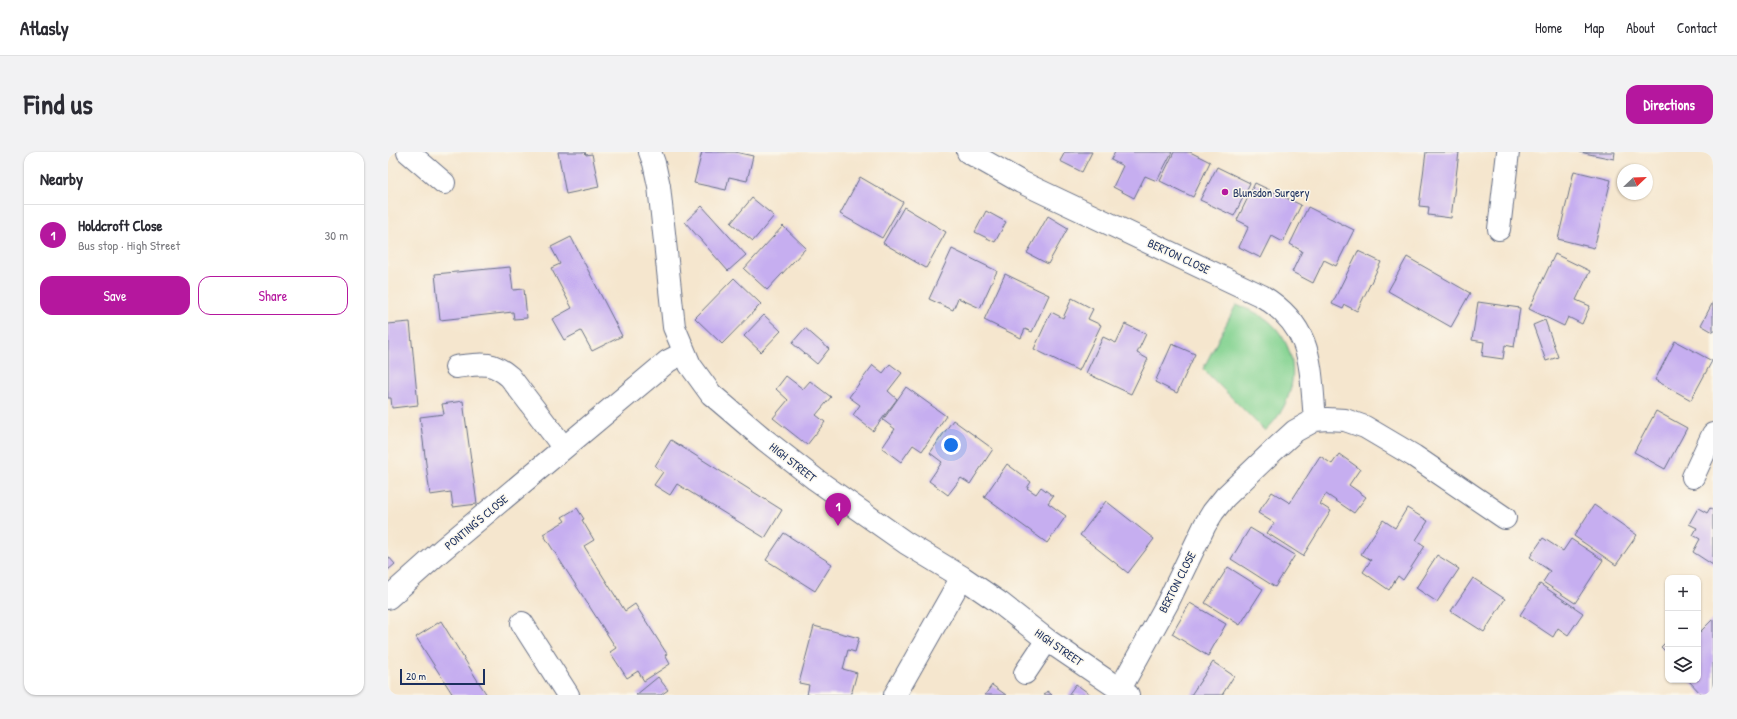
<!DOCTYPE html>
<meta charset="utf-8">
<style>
:root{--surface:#fff;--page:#f2f2f3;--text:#2b2b33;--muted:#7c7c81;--line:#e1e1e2;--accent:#b5179e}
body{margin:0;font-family:"Patrick Hand",sans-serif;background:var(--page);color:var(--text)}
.controls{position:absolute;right:12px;bottom:12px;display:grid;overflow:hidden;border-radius:8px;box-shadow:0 1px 3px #0004}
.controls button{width:36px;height:36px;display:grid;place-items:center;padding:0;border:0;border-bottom:1px solid var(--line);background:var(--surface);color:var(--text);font:20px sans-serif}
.compass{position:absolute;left:1229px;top:12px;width:36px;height:36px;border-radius:50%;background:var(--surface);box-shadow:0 1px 3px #0004;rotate:67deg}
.scale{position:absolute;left:12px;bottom:10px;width:85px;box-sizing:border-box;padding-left:4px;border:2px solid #1b2f5e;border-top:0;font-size:11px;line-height:14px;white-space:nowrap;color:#1b2f5e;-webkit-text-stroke:3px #fbf7ec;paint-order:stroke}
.you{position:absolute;left:563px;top:293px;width:14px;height:14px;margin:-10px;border:3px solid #fff;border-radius:50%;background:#1a73e8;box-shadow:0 0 0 6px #1a73e833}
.badge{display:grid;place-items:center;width:26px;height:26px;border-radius:50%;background:var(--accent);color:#fff;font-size:13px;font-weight:700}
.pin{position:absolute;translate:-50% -33px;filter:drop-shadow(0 1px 2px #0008)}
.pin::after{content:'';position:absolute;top:21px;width:14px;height:12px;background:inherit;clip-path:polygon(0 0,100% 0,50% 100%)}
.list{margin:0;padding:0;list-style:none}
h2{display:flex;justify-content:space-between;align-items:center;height:52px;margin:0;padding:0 16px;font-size:17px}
h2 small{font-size:13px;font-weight:400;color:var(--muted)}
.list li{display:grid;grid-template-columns:26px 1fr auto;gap:12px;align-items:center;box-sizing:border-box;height:60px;padding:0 16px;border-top:1px solid var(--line)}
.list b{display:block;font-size:15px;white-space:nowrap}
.list p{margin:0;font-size:13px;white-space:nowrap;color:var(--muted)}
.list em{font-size:13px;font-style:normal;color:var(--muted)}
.actions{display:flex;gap:8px;padding:12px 16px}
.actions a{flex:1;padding:9px 0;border:1px solid var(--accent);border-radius:12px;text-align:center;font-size:14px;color:var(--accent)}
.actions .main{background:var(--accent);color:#fff}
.icon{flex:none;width:22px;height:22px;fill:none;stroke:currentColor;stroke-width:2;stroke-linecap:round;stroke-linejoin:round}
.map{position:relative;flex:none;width:1325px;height:543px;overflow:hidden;border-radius:12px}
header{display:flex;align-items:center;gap:24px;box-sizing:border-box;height:56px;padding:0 20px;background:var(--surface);border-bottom:1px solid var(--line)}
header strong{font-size:19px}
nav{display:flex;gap:22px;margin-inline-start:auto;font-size:14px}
.intro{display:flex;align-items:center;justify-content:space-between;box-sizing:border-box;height:96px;padding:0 24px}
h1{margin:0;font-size:28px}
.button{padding:10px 18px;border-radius:12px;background:var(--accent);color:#fff;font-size:14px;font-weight:700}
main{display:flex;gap:24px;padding:0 24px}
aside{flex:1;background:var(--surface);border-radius:12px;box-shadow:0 1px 3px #0004}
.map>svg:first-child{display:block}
</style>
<header>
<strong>Atlasly</strong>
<nav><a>Home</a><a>Map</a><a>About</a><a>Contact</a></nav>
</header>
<div class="intro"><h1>Find us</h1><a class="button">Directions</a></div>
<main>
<aside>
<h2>Nearby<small></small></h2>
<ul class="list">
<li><span class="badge">1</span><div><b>Holdcroft Close</b><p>Bus stop · High Street</p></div><em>30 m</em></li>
</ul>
<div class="actions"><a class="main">Save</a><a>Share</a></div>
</aside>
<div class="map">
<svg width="1325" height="543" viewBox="0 0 1325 543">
<rect width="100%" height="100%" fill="#fbf7ec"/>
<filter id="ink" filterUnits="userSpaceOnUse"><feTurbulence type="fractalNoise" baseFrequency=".025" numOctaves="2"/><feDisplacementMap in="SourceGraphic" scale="8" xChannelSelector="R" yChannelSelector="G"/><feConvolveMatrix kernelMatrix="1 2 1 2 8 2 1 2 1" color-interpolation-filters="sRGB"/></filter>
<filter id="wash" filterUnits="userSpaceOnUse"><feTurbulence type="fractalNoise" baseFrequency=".012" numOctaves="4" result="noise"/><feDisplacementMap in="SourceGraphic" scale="16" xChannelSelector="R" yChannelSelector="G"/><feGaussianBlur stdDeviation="0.9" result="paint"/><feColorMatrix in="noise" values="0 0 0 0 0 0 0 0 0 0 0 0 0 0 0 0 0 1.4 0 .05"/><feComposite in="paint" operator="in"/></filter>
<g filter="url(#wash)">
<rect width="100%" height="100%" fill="#f5e6ce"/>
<path fill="#85d392" stroke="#508178" d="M 848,153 C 860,157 873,162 883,171 C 916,203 909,249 877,279 L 815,217 Z"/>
<g id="blocks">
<path fill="#c6aef0" d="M 170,0 L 197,0 L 198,3 L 204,2 L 211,35 L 178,42 Z
M 314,0 L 347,0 L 365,4 L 359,29 L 341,25 L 338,38 L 306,31 Z
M 677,0 L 704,0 L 694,20 L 672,9 Z
M 727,0 L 784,0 L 769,29 L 757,24 L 746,46 L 725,35 L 735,14 L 723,8 Z
M 786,0 L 802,0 L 822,10 L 805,45 L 772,29 Z
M 1038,0 L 1071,0 L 1063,66 L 1040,63 L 1041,55 L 1031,54 Z
M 1191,0 L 1227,0 L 1226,7 Z
M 829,15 L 862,31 L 846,64 L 812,48 Z
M 1186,19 L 1223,28 L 1206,96 L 1170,87 Z
M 472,25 L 515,50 L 494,86 L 452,62 Z
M 867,31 L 913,53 L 895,90 L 884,84 L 873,106 L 851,95 L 861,74 L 849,68 Z
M 364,46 L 386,64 L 365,89 L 343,71 Z
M 314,54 L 358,103 L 340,119 L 297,70 Z
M 516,55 L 558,80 L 538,116 L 495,91 Z
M 920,55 L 966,78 L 948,114 L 936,108 L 925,131 L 904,120 L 914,99 L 902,92 Z
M 598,59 L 618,70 L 607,90 L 587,80 Z
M 660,64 L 680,76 L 660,112 L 639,101 Z
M 395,74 L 418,96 L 379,138 L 356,117 Z
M 183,85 L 234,184 L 204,199 L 193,179 L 176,188 L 164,167 L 184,156 L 163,116 L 172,112 L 163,95 Z
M 564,97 L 609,119 L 592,156 L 570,146 L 565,158 L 541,147 Z
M 970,99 L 993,110 L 969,159 L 957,153 L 955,157 L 944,152 Z
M 1167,102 L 1202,119 L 1188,148 L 1202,154 L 1194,172 L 1180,165 L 1176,174 L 1141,157 Z
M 1019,105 L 1082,141 L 1063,175 L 1000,139 Z
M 122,115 L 125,138 L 136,137 L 139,166 L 126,167 L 125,160 L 52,168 L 47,122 Z
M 617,122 L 661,143 L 644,180 L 637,177 L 633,186 L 596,168 Z
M 346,126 L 373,152 L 334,192 L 307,166 Z
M 684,146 L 705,157 L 700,167 L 713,173 L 691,219 L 646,197 L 663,160 L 675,166 Z
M 1090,150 L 1132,156 L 1126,195 L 1117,193 L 1115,207 L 1094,204 L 1096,190 L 1084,188 Z
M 1325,150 L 1325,180 L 1313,173 Z
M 376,163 L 393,179 L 373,200 L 356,184 Z
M 1157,168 L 1170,205 L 1158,209 L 1145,173 Z
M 22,170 L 30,253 L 4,256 L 3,246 L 0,246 L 0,172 Z
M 737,172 L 758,182 L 749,201 L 760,207 L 743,242 L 698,221 L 715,185 L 728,191 Z
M 417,176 L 441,197 L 429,212 L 404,191 Z
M 1287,189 L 1324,209 L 1303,248 L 1267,228 Z
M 784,192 L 807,202 L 789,241 L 767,230 Z
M 502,212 L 514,221 L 500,239 L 509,247 L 485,279 L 465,263 L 472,253 L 461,245 L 485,213 L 495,221 Z
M 398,224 L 415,237 L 422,229 L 443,245 L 428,263 L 437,270 L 419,293 L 385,266 L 400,248 L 388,237 Z
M 518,235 L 558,264 L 534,299 L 525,293 L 513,310 L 494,296 L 507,277 L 495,268 Z
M 75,249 L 89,352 L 65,355 L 63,340 L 42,343 L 32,265 L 56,262 L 54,252 Z
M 1268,259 L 1299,276 L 1277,317 L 1246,300 Z
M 565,268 L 605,297 L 582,332 L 573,326 L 560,343 L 541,329 L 554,310 L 542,301 Z
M 283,288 L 394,358 L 377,386 L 289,332 L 282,343 L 266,333 L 275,320 L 267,314 Z
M 951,302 L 972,317 L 961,333 L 978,345 L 966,361 L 938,342 L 932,352 L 943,359 L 915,404 L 879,381 L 886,371 L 870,361 L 884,340 L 902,351 L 932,304 L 944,312 Z
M 619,312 L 643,330 L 639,336 L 648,342 L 653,335 L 665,344 L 660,351 L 678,364 L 659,391 L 596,345 Z
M 718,349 L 766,387 L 740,421 L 692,383 Z
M 1206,353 L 1249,383 L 1228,413 L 1186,384 Z
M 189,356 L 196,367 L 194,368 L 206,388 L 196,394 L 216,426 L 237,459 L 247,452 L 279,502 L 277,503 L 282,512 L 256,529 L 250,519 L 239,526 L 222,500 L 228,496 L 155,382 L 177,369 L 174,365 Z
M 1019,356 L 1040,369 L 1028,388 L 1037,394 L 1015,428 L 1010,424 L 1001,438 L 975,420 L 983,408 L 973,402 L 995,368 L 1007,376 Z
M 1310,356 L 1319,361 L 1322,356 L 1325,358 L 1325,413 L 1305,400 L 1312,387 L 1305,383 L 1309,376 L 1301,372 Z
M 862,376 L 907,403 L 887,435 L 843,407 Z
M 396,381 L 444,412 L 427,439 L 378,408 Z
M 1155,386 L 1175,399 L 1183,387 L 1215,408 L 1187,451 L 1155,430 L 1162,419 L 1142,405 Z
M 1049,403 L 1071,417 L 1049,450 L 1028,436 Z
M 0,404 L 7,412 L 0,418 Z
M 840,415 L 875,437 L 852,473 L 817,451 Z
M 1085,426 L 1117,447 L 1096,480 L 1063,459 Z
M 1152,432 L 1195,461 L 1180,483 L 1170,476 L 1165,485 L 1132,463 Z
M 802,451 L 838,472 L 820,504 L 784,482 Z
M 1325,467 L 1325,543 L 1314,543 L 1300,528 L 1310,528 L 1310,482 Z
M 53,469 L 88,526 L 99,543 L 65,543 L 28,485 Z
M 426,474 L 471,486 L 467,500 L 460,498 L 455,517 L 469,521 L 463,543 L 419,543 L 421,533 L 411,531 Z
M 1280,488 L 1280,508 L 1277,505 L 1280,502 L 1273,495 Z
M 825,510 L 846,524 L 834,543 L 803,543 Z
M 270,525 L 280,538 L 273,543 L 248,543 Z
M 688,532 L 703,543 L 680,543 Z
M 604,533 L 618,543 L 597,543 Z
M 659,539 L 663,542 L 664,543 L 656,543 Z"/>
</g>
</g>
<g filter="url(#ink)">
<use href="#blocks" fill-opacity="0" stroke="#676f85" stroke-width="1"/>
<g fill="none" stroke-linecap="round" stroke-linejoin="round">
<defs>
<path id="minor" d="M 20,0 L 56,31
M 262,0 L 266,11 L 271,34 L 286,175 L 302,213 L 323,242 L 377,288 L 427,327 L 518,391 L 574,425 L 612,451 L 659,488 L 740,543
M 580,0 L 633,30 L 874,144 C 926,176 922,214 927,268 L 907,279 L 885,299 L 837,345 L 825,360 L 817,373 L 779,452 L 732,537
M 1111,77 L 1120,0
M 68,215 C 92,212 103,208 122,225 L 176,296
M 927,268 L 939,267 L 957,268 L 977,275 L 1026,304 L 1117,366
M 1305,325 L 1325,282
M 0,446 L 54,398 L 280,209 L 296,201
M 134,471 L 180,543
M 637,521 L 659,488
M 507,543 L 574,425"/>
</defs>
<use href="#minor" stroke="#676f85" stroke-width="24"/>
<use href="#minor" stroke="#fff" stroke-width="22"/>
</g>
</g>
<circle fill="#b5179e" stroke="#fbf7ec" stroke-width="1.5" cx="837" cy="40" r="4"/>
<g text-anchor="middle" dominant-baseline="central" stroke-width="3" stroke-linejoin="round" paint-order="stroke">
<g font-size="12" fill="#1b2f5e" stroke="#fbf7ec" text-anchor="start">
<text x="845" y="40">Blunsdon Surgery</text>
</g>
<g font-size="12" fill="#1b2f5e" stroke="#fbf7ec">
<text transform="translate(791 104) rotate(25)">BERTON CLOSE</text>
<text transform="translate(405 310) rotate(38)">HIGH STREET</text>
<text transform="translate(88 370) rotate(-40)">PONTING'S CLOSE</text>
<text transform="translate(789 430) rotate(-63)">BERTON CLOSE</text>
<text transform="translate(671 495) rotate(35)">HIGH STREET</text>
</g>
</g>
</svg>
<div class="controls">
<button>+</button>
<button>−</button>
<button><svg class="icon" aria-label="layers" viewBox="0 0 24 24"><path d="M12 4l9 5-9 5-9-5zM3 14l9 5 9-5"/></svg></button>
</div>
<svg class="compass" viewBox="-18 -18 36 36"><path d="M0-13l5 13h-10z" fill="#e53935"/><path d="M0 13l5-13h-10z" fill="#7c7c81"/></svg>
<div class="scale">20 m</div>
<div class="you"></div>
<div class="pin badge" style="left:450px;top:374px">1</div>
</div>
</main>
